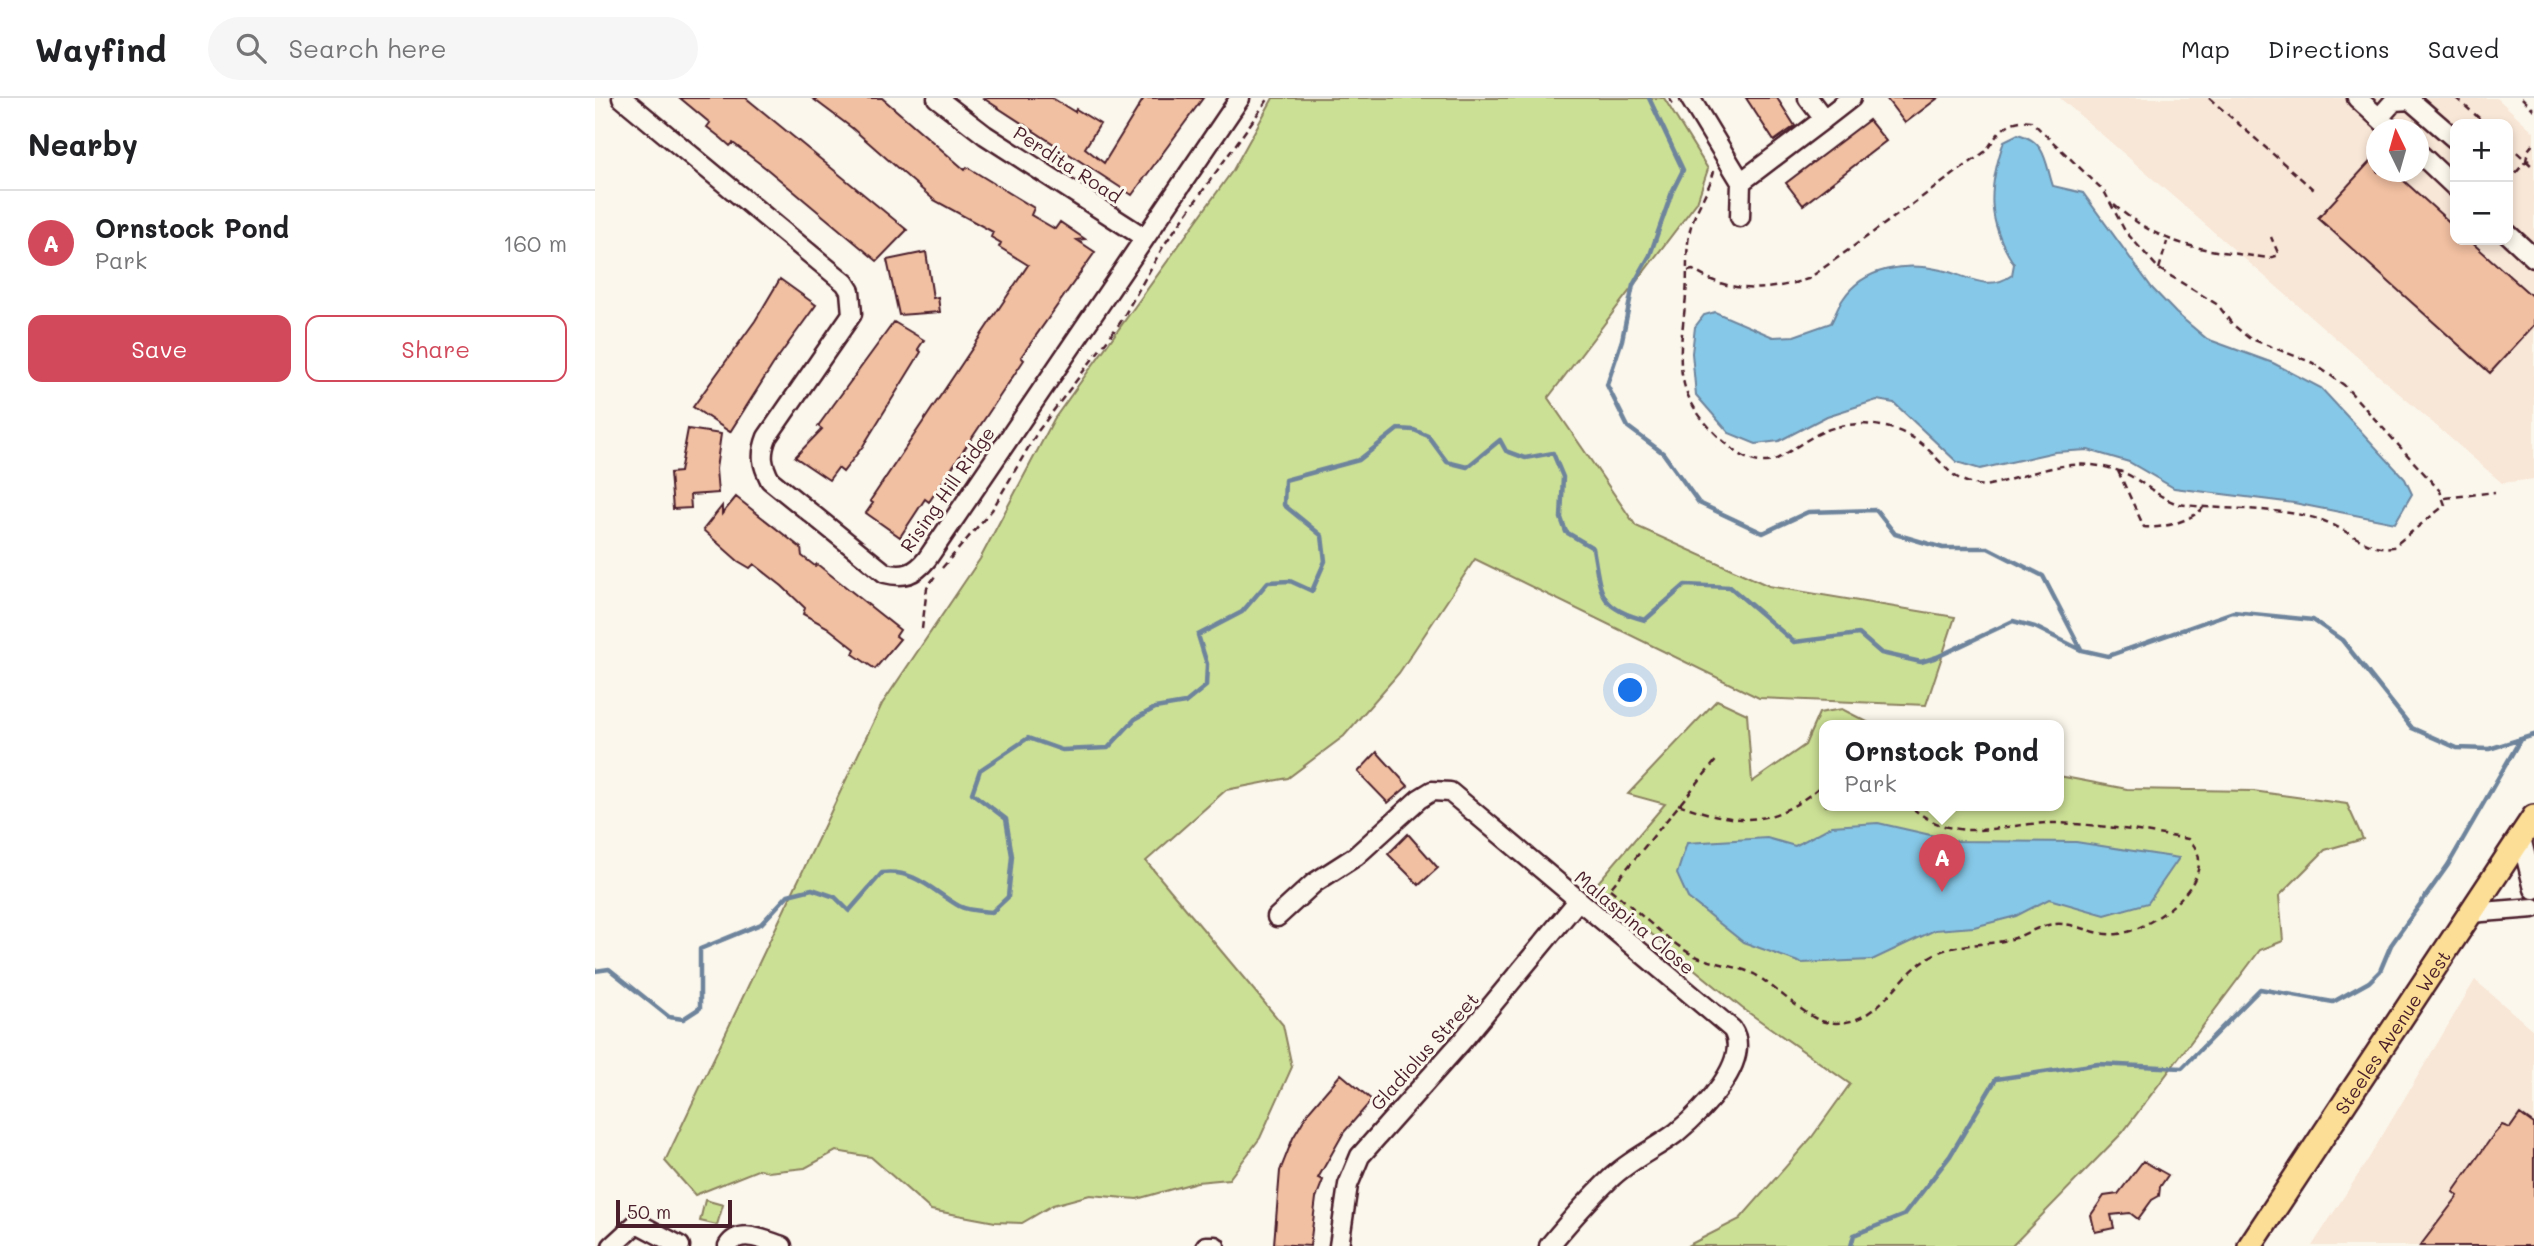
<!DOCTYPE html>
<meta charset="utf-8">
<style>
:root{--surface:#fff;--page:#f6f6f6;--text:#202124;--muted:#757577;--line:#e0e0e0;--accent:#d1495b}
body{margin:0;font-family:Mali,sans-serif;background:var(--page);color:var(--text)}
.controls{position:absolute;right:21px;top:21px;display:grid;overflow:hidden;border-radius:14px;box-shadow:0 4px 10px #0003}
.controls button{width:63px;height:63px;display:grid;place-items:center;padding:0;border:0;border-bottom:2px solid var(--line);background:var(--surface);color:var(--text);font:35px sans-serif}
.compass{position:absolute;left:1771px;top:21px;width:63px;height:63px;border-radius:50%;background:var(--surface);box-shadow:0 4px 10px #0003;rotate:355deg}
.scale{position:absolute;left:21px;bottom:18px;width:116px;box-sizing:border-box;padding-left:7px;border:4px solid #4a1f2b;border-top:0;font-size:19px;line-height:24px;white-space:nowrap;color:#4a1f2b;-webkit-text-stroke:5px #fbf7ec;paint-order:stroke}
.you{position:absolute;left:1036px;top:593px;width:24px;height:24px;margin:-18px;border:5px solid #fff;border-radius:50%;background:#1a73e8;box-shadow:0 0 0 10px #1a73e833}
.badge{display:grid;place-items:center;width:46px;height:46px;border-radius:50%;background:var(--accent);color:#fff;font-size:23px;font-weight:700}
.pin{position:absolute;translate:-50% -58px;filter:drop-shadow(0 2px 4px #0008)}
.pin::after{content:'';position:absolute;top:37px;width:24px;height:21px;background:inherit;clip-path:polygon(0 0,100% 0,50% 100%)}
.popup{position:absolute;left:1224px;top:622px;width:245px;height:91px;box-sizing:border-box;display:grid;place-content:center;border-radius:14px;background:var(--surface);filter:drop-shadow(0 2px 5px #0005);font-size:23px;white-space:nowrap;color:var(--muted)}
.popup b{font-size:26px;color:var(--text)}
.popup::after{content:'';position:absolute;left:50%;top:100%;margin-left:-14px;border:14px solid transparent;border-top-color:var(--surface)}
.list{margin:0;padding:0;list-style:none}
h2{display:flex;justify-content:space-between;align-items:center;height:91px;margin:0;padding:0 28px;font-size:30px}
h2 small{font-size:23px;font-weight:400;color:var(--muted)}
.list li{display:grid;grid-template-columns:46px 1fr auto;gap:21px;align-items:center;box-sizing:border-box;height:105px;padding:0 28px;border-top:2px solid var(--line)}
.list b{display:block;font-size:26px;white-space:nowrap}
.list p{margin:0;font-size:23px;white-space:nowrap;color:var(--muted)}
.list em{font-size:23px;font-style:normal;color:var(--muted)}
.actions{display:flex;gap:14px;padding:21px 28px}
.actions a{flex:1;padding:16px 0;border:2px solid var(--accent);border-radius:14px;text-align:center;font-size:24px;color:var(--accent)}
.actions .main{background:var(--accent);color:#fff}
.icon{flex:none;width:38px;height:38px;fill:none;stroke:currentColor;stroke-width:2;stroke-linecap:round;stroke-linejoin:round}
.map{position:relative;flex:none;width:1939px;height:1148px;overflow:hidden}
header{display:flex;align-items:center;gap:42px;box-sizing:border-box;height:98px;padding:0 35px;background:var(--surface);border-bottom:2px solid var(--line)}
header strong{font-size:33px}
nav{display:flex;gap:38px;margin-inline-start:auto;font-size:24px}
.search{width:490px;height:63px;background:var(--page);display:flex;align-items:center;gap:18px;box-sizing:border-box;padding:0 24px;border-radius:38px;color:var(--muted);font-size:26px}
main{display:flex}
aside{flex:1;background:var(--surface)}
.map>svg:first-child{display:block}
</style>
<header>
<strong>Wayfind</strong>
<div class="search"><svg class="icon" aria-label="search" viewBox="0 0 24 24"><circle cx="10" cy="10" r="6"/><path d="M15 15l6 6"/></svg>Search here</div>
<nav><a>Map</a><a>Directions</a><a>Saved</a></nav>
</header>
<main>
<aside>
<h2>Nearby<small></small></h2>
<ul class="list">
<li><span class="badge">A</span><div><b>Ornstock Pond</b><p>Park</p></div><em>160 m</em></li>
</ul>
<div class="actions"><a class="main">Save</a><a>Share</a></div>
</aside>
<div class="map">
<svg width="1939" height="1148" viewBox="0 0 1939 1148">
<rect width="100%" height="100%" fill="#fbf7ec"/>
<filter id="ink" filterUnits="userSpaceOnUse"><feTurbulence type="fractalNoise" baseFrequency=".0143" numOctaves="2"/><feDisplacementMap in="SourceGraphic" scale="14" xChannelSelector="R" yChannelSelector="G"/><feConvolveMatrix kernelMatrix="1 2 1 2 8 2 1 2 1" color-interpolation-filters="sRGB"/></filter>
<g filter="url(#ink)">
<path fill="#f8e6d6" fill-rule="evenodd" d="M 1465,0 L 1902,0 L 1939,34 L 1939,381 L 1907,385 ZM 1860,26 L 1913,26 L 1913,142 L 1860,142 ZM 1782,32 L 1824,32 L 1824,74 L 1782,74 Z
M 1880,882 L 1939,933 L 1939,1148 L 1717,1148 L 1774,1060 Z"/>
<path fill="#cce095" stroke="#8b8060" stroke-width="2" d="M 678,0 L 1069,0 L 1113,71 L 1102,104 L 953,300 L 1041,428 L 1174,488 L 1360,519 L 1331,607 L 1164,600 L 880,461 L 804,575 L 749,638 L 693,680 L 631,692 L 551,763 L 688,927 L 697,969 L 665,1040 L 634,1081 L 602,1084 L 542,1101 L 495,1097 L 458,1107 L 427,1125 L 400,1124 L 336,1112 L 276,1059 L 241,1053 L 210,1070 L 173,1074 L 165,1071 L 100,1097 L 70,1063 L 287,606 L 385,461 L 459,321 L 638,72 Z
M 1122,602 L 1152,616 L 1157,684 L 1210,647 L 1224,615 L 1247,611 L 1280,628 L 1230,628 L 1230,708 L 1464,708 L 1464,678 L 1532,691 L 1658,693 L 1752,706 L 1768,741 L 1730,752 L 1684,798 L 1688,843 L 1665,852 L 1528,1034 L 1417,1148 L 1092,1148 L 1145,1121 L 1217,1039 L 1255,986 L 1147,910 L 999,789 L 1070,706 L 1033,696 Z
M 110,1102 L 128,1107 L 122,1127 L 105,1123 Z"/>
<path fill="#86c8e7" stroke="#6e849c" stroke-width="2" d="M 1423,36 C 1452,44 1450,65 1458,88 L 1488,95 L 1557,190 L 1581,215 L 1612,241 L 1678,265 L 1726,290 L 1810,381 L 1817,396 L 1800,425 L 1699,405 L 1579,390 L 1534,364 L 1493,352 L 1460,354 L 1385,371 L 1362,364 L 1299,305 L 1282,302 L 1232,318 L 1184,343 L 1161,346 L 1134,335 L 1101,297 L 1097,255 L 1100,229 L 1109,217 L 1120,214 L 1178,239 L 1199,238 L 1236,225 C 1240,218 1243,208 1248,201 C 1269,169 1311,164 1346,172 C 1372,177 1392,195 1417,177 L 1419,166 C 1391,123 1393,90 1409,43 Z
M 1283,725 L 1362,743 L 1481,744 L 1584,760 L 1553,805 L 1510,817 L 1454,801 L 1421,818 L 1379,829 L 1340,832 L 1277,862 L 1206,865 L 1148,844 L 1093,800 L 1082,776 L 1092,745 L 1172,740 L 1200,748 L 1237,728 Z"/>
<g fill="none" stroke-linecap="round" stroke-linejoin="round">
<path stroke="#6e849c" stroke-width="4.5" d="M 1054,0 L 1088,72 L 1077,94 L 1055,157 L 1038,187 L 1027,242 L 1012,287 L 1033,329 L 1068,355 L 1104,405 L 1168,435 L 1213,414 L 1281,412 L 1300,436 L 1348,450 L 1393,450 L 1448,478 L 1486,551
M 0,873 L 14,871 L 74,919 L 88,921 L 105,910 L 105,851 L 166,826 L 193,797 L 217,791 L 240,799 L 254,813 L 287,775 C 319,771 338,793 364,808 C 373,813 387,813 397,814 L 413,799 L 417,758 L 411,721 L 377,695 L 385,672 L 433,640 L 467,652 L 513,650 L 540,621 L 560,610 L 590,605 L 611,588 L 612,566 L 603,537 L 647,514 L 673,484 L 695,483 L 717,493 L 730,463 L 727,438 L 689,407 L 690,382 L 764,362 L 803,331 L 819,332 L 833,338 L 852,364 L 872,369 L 905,342 L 911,353 L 930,360 L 958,355 L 968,379 L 966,420 L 971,434 L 998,450 C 1006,494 1002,510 1050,522 L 1090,487 L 1135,489 L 1199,544 L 1264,536 L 1286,555 L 1326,564 L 1342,559 L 1418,523 L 1440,529 L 1486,552 L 1513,558 L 1638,514 L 1718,522 L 1747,542 L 1817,630 L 1862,650 L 1894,651 L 1939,637
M 1256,1148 L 1259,1137 L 1309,1117 L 1355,1058 L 1401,981 L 1503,966 L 1587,970 L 1665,891 L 1738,904 L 1774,884 L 1785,873 L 1796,847 L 1853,767 L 1925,642"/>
</g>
<path fill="#f1bfa1" stroke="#4a1f2b" stroke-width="2" d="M 85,0 L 151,0 L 312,132 L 282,163 L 172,71 L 138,45 L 135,48 L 126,40 L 112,29 L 115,25 Z
M 217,0 L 287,0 L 370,72 L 372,69 L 439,110 L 436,117 L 460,131 L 465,124 L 490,141 L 482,142 L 500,154 L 426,259 L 429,262 L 334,404 L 330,401 L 305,439 L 271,415 L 278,405 L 275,403 L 433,167 L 404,149 L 406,145 L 396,139 L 398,134 L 339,102 L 257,30 Z
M 388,0 L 457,0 L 480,14 L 481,11 L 505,26 L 490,50 L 509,65 L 549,0 L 608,0 L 537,97 Z
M 1151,0 L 1182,0 L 1200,28 L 1179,43 Z
M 1291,0 L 1343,0 L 1310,25 Z
M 1274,22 L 1291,43 L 1208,107 L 1191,85 Z
M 1782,56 L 1782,74 L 1799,74 L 1860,129 L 1860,142 L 1874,142 L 1939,200 L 1939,227 L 1895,275 L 1723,120 Z
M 331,154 L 338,200 L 343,199 L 345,214 L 304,217 L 292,162 Z
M 185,181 L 221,207 L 179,265 L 135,334 L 98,309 L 160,223 Z
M 299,224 L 329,242 L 323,251 L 326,254 L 268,348 L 248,374 L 243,370 L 234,382 L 200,359 L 227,331 L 223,328 Z
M 93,331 L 126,336 L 121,371 L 123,395 L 95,397 L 96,410 L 78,411 L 75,375 L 85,374 Z
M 141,399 L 206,450 L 207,458 L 220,468 L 222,466 L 305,532 L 301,538 L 305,541 L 280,571 L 258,556 L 260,551 L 232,529 L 208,516 L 210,510 L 187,488 L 159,466 L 155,470 L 143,463 L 108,432 L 127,408 L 127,416 Z
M 782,654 L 813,688 L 793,705 L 763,674 Z
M 813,736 L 843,770 L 824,787 L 793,756 Z
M 746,976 L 777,1002 L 749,1034 L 723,1080 L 728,1082 L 721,1100 L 715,1148 L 679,1146 L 685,1073 L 698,1040 L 714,1013 Z
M 1925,1016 L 1939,1026 L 1939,1148 L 1825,1148 L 1863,1098 L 1858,1094 L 1899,1036 L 1907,1027 L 1915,1030 Z
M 1548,1063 L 1573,1077 L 1565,1089 L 1564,1098 L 1557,1102 L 1543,1121 L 1535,1115 L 1516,1117 L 1519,1130 L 1500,1134 L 1496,1117 L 1509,1098 L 1523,1096 Z"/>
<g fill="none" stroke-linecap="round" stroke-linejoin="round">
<defs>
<path id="minor" d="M 27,0 L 250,185 L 255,193 L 257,216 L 172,339 C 165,357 167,366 175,382 L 290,475 C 309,480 320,476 332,461 L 645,0
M 342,0 L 390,37 L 550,140
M 1095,0 L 1146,84 L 1145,119
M 1213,0 L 1229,21 L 1256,0
M 1762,0 L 1797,32
M 1784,20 L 1799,3 L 1815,2 L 1860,41
M 1824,55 L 1860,89
M 1146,84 L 1229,21
M 1913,136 L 1939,160
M 1926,740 L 1939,791
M 1875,815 L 1939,810
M 682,819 L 719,785 L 761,758 L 824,701 L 837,693 L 855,694 L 1137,931 C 1158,963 1105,1015 1081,1035 C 1060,1051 1034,1062 1015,1081 C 993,1102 973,1125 954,1148
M 17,1148 L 42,1125 L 85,1148
M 133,1148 C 145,1129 171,1143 187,1148
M 611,1148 L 620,1148
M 744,1148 L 753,1087 L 765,1058 L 868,942 L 982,804"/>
<g id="major">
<path id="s1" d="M 1655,1148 L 1939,719"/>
</g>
</defs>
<use href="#minor" stroke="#4a1f2b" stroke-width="23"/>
<use href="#major" stroke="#4a1f2b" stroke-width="28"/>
<path stroke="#4a1f2b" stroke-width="2.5" stroke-dasharray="7 5" stroke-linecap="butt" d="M 1074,0 L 1080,9
M 1614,0 L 1719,92
M 1861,0 L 1891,26
M 1927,0 L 1939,12
M 1913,46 L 1939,70
M 1931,63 L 1933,52 L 1939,45
M 1913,84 L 1931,63 L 1939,62
M 1519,107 C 1573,152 1608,151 1674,160 L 1684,157 L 1676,139
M 1564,171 L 1572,144
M 1093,173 L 1098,172 C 1136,196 1171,194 1213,181 L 1391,53 C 1403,35 1412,20 1436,23 L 1509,93 L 1530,133 L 1564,171 L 1623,207 L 1637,226 L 1654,240 L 1718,265 L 1749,287 L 1845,393 L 1850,407 L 1798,449 C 1771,453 1749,428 1723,421 C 1678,408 1629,413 1583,406 C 1562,399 1547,382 1527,374 C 1475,355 1440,377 1390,388 C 1354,384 1352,367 1328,347 C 1301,324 1256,320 1225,335 C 1208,343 1194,355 1178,363 C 1155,368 1142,355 1126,341 C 1074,293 1085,260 1091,198 C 1093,175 1090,150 1096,128 C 1102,109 1114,92 1119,73
M 1523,373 L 1549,429 C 1567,431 1596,423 1608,410
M 1850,400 L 1900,394
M 347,470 L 397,412 L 443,333 L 525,225 L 569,147 L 674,0
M 327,531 L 332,490 L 340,478
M 1083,706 C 1145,728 1180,730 1230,684
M 1015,791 C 1037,808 1076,846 1098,857 C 1117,866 1140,867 1159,876 C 1177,886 1213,921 1230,924 C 1285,933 1299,875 1342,855 C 1365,844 1396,848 1420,840 C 1433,835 1446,827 1460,826 C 1481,824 1501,839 1523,836 C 1558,832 1632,776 1593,741 C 1550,734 1503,726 1459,725 C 1406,724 1363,750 1315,708
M 1009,798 L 1123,660"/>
<use href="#minor" stroke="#fbf7ec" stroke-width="18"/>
<use href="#major" stroke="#fcde96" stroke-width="23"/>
</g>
</g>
<g text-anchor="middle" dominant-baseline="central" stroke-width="6" stroke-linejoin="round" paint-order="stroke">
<g font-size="19" fill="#4a1f2b" stroke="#fbf7ec">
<text transform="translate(473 66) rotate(33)">Perdita Road</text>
<text transform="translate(352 391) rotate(-55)">Rising Hill Ridge</text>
<text transform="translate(1040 824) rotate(40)">Malaspina Close</text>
<text stroke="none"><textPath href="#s1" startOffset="257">Steeles Avenue West</textPath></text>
<text transform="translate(829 953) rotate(-48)">Gladiolus Street</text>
</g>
</g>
</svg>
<div class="controls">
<button>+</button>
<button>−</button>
</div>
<svg class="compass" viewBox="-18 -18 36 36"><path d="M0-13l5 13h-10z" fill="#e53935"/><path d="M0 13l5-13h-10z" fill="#757577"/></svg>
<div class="scale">50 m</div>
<div class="you"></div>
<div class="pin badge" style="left:1347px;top:794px">A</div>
<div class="popup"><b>Ornstock Pond</b>Park</div>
</div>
</main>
